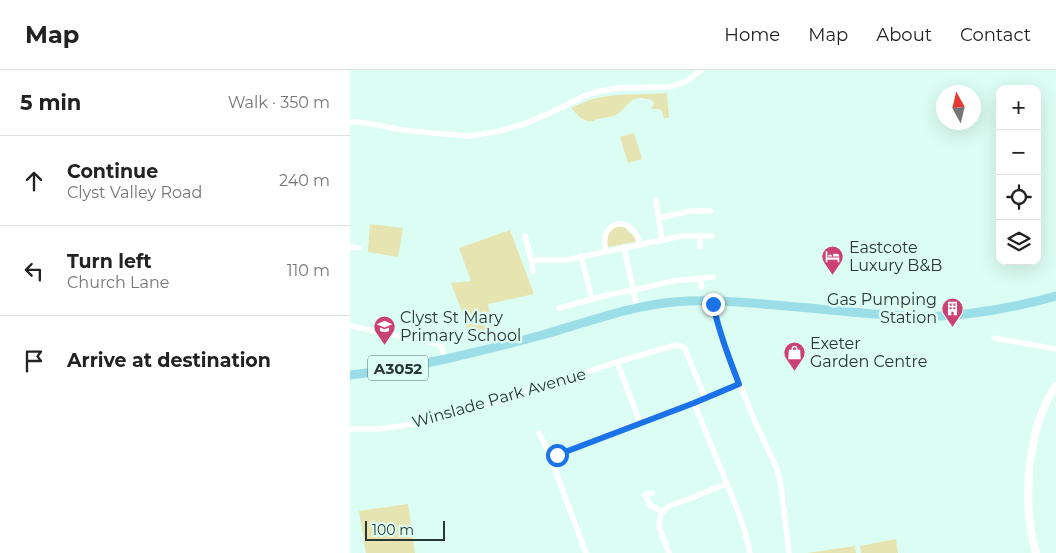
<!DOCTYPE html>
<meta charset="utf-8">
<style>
:root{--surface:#fff;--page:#f6f6f6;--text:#222;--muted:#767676;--line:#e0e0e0}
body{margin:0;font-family:Montserrat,sans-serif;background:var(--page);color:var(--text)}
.controls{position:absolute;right:15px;top:15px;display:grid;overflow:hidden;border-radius:10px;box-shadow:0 5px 20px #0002}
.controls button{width:45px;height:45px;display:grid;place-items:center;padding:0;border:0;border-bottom:1px solid var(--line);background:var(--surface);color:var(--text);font:25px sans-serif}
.compass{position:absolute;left:586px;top:15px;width:45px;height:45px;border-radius:50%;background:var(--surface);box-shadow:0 5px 20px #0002;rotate:352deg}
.scale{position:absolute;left:15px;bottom:12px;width:80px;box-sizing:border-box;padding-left:5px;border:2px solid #293632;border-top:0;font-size:14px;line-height:18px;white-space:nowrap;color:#293632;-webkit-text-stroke:4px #dcfdf3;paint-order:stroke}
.stop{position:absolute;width:15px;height:15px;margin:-11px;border:4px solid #1a73e8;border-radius:50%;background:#fff}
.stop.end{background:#1a73e8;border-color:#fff;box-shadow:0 1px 5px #0008}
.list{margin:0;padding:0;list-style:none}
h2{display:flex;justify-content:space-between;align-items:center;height:65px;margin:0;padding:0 20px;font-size:21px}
h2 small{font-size:16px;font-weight:400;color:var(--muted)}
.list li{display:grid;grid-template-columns:32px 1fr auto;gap:15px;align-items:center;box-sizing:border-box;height:90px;padding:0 20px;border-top:1px solid var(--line)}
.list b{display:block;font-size:19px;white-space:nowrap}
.list p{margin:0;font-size:16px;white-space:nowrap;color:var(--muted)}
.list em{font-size:16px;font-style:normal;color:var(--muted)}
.icon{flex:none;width:28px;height:28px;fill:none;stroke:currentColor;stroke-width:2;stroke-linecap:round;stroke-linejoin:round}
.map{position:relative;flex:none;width:706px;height:483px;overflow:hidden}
header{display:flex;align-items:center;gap:30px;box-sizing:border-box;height:70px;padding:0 25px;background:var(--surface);border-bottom:1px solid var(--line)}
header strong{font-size:24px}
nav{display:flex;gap:28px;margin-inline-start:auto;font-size:18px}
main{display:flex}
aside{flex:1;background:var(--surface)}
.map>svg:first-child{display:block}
</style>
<header>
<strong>Map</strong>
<nav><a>Home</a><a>Map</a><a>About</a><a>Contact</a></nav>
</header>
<main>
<aside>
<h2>5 min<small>Walk · 350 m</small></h2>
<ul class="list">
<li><svg class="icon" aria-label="ahead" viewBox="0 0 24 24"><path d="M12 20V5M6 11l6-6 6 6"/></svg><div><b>Continue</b><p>Clyst Valley Road</p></div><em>240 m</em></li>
<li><svg class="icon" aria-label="left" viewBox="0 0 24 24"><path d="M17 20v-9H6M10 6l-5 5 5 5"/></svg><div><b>Turn left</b><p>Church Lane</p></div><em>110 m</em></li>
<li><svg class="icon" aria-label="arrive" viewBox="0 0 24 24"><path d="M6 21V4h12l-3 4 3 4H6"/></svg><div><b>Arrive at destination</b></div></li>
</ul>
</aside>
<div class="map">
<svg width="706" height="483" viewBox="0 0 706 483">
<rect width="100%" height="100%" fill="#dcfdf3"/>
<path fill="#e6e4b0" d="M 317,23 L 319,48 L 314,48 L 312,42 L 310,39 L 301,39 L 304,33 L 302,30 C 279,23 281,35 266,45 C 259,48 253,47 247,49 C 245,50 244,51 243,51 C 234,54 226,43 221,38 C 228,35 235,31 243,29 C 267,23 292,25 317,23 Z
M 284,63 L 292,89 L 278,93 L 270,67 Z
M 20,154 L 53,158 L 48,187 L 18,182 Z
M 265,156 L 278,157 L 276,160 L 286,168 L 285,172 L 257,177 L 257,164 Z
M 160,160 L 184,224 L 138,234 L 143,257 L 120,274 L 112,242 L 101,213 L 121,211 L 109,178 Z
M 58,434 L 65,483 L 16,483 L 9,441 Z
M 546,469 L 548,483 L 511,483 L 510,476 Z
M 505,476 L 506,483 L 457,483 Z"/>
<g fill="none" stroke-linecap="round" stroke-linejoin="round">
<path stroke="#fff" stroke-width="5.5" d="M 0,52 C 17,51 37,58 54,60 C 76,63 98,64 120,66 L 150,61 L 177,53 L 215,36 L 234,26 L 251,21 L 268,18 L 319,17 L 329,14 L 337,11 L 351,0
M 306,130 L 312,169
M 309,148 L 340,141 L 361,141
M 175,166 L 181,189 L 183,190 L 216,190 L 332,166 L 350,166
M 0,177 L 9,178
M 274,177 L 287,238
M 350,177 L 350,166 L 362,166
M 256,181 C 247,149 285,144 289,174
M 231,186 L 242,229
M 183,201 L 182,194 L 183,190
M 350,208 L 351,217
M 362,231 L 367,251 L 375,278 L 406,354 L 427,399 L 431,415 L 439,483
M 209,238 L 262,224 L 284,220 L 323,211 L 363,207
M 0,256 L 89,274 L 91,276 L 95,289
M 644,268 L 706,279
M 267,292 L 290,352
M 344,333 L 388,441 L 395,462 L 400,483
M 0,359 L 29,359 L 70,353 L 127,338 L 267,292 L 326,275 L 331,276 L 335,279 L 355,328
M 189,363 L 199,383 L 204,388
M 302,423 L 295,425 L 300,435 L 312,442
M 236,483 L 204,397 L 203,392 L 207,385 L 290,352 L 344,333 L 389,314
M 319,483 L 309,457 L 310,447 L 312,442 L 319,436 L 344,427 L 376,414"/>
<path stroke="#fff" stroke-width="8" d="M 686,483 C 672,434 676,359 706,316"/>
<path stroke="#9cdee8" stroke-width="9" d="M 0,305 C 65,298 129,282 192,265 C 235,253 279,236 324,232 C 358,229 391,232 425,235 C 464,238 503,243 542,245 C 552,246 562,247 572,247 C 617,246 663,238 706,226"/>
</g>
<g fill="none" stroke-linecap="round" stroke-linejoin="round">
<path stroke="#1a73e8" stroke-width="6" d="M 207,385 L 344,333 L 389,314 C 379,288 369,262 363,234"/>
</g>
<defs>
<symbol id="hotel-pin" viewBox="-11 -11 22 30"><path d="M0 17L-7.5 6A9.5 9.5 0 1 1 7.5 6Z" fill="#cc4175" stroke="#dcfdf3"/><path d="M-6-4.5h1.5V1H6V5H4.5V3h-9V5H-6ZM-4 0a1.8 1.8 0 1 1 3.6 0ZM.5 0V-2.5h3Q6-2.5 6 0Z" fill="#fff"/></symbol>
<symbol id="building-pin" viewBox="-11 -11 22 30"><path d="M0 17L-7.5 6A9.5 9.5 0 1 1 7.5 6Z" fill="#cc4175" stroke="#dcfdf3"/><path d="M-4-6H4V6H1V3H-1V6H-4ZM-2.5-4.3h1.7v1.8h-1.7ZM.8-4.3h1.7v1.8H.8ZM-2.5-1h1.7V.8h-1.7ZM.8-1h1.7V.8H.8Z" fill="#fff"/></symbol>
<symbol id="school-pin" viewBox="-11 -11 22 30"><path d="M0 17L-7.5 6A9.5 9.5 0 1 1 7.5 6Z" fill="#cc4175" stroke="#dcfdf3"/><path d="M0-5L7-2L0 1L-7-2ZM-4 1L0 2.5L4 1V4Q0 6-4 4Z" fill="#fff"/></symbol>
<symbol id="shop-pin" viewBox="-11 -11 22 30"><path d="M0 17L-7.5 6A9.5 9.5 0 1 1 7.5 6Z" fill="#cc4175" stroke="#dcfdf3"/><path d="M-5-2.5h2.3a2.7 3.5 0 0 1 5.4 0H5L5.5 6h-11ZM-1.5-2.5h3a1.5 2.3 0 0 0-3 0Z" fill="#fff"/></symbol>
</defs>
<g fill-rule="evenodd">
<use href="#hotel-pin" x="470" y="174" width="25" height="34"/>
<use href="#building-pin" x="590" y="226" width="25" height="34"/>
<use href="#school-pin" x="22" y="244" width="25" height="34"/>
<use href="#shop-pin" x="432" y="270" width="25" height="34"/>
</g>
<g text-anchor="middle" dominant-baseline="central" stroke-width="5" stroke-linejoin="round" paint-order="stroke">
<rect fill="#dcfdf3" stroke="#5f726c" stroke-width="1" x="18" y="285.5" width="60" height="25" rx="4"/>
<g font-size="15" font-weight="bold" fill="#293632">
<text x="48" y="298">A3052</text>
</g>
<g font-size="16" fill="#293632" stroke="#dcfdf3" text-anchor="start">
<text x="499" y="177">Eastcote<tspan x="499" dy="18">Luxury B&amp;B</tspan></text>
<text x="587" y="229" text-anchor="end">Gas Pumping<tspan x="587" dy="18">Station</tspan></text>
<text x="50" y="247">Clyst St Mary<tspan x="50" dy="18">Primary School</tspan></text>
<text x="460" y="273">Exeter<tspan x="460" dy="18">Garden Centre</tspan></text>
</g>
<g font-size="16" fill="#293632" stroke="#dcfdf3">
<text transform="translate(149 328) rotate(-16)">Winslade Park Avenue</text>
</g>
</g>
</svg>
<div class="controls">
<button>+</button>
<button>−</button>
<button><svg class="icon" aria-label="locate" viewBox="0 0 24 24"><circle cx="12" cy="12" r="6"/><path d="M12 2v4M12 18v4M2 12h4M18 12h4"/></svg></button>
<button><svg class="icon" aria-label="layers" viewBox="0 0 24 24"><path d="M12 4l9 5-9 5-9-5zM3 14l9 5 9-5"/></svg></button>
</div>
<svg class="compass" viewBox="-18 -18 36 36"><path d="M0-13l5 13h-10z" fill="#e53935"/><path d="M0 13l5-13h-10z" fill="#767676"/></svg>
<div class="scale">100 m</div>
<div class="stop" style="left:207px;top:385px"></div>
<div class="stop end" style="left:363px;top:234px"></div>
</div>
</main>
